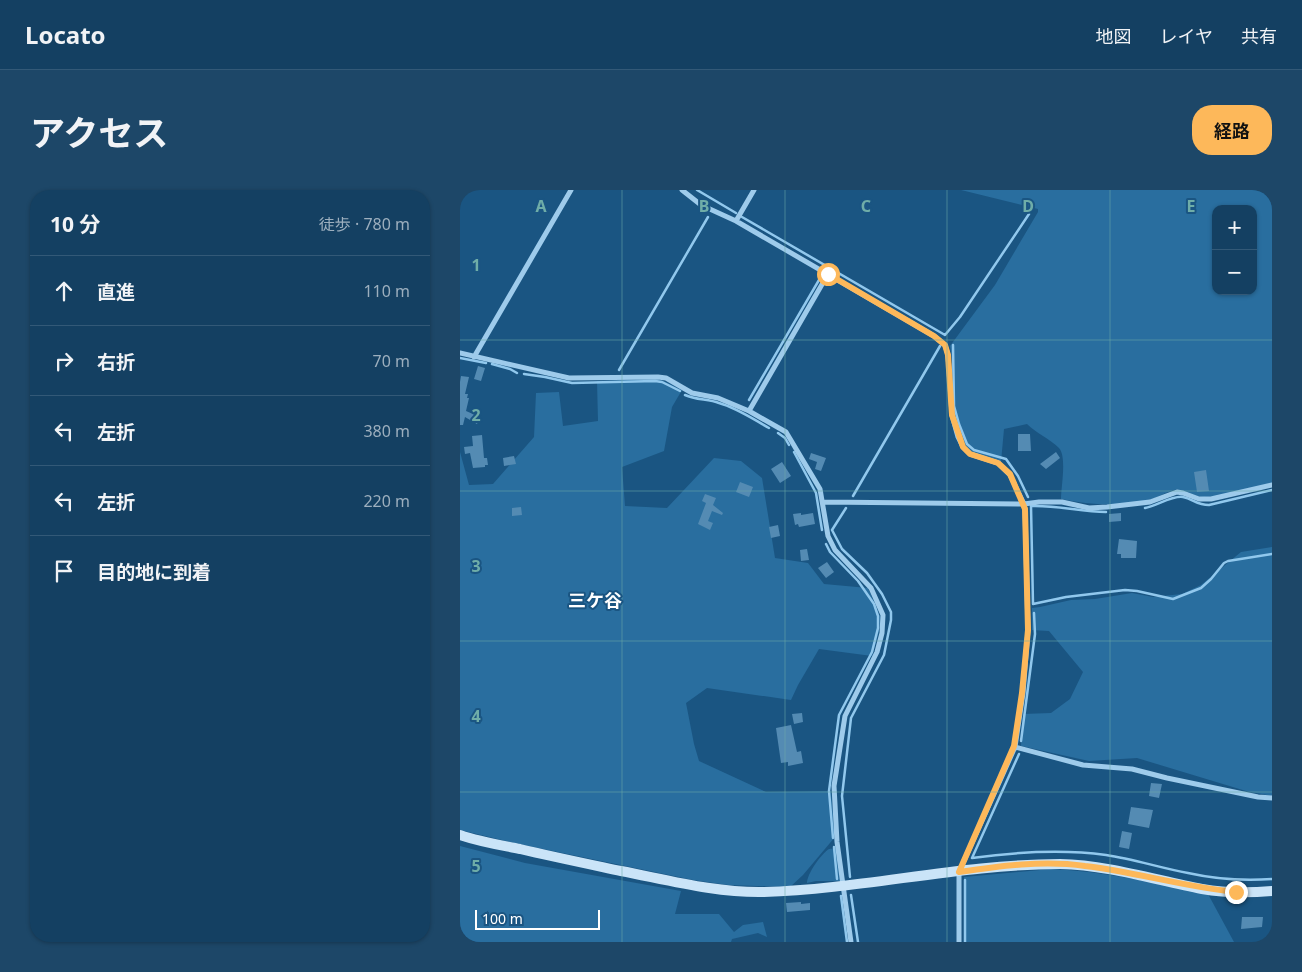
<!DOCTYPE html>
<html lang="ja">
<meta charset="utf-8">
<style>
:root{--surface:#144062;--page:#1d4768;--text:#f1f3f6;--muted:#9dafbe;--line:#335977;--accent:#fdb85a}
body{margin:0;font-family:"Noto Sans","Noto Sans JP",sans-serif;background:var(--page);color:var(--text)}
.controls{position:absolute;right:15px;top:15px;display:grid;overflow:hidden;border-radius:10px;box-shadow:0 1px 4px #0004}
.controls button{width:45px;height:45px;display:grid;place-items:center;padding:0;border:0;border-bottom:1px solid var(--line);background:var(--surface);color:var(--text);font:25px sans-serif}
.scale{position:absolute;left:15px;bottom:12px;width:125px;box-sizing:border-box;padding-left:5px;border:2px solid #fff;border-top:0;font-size:14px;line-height:18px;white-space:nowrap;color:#fff;-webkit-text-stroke:4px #1a5582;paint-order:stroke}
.stop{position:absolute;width:15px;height:15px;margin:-11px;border:4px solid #fdb85a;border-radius:50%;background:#fff}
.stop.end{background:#fdb85a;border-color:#fff;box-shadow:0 1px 5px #0008}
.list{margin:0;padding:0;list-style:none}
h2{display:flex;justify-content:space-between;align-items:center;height:65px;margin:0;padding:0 20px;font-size:21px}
h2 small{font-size:16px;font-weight:400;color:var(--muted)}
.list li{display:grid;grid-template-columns:32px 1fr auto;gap:15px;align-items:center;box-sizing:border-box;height:70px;padding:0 20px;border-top:1px solid var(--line)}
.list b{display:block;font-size:19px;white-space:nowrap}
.list em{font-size:16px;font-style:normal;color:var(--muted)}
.icon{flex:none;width:28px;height:28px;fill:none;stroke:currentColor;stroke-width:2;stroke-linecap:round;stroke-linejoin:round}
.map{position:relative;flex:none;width:812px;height:752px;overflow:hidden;border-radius:20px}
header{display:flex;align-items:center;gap:30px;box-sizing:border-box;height:70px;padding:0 25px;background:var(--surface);border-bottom:1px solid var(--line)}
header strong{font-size:24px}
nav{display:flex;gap:28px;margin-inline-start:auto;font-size:18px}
.intro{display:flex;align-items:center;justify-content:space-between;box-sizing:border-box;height:120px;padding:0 30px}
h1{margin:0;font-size:35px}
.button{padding:12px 22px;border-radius:20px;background:var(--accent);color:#111;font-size:18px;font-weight:700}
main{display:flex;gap:30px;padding:0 30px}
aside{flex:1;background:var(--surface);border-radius:20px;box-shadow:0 1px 4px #0004}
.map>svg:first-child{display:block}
</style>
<header>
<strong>Locato</strong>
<nav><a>地図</a><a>レイヤ</a><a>共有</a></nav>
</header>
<div class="intro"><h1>アクセス</h1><a class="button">経路</a></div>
<main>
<aside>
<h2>10 分<small>徒歩 · 780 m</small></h2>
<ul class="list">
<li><svg class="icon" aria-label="ahead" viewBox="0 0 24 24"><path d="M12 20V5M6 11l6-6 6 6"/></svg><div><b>直進</b></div><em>110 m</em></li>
<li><svg class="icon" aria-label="right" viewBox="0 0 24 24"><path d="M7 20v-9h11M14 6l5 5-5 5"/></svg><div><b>右折</b></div><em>70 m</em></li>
<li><svg class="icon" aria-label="left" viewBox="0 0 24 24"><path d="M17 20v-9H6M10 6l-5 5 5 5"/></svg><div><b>左折</b></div><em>380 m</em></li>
<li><svg class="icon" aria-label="left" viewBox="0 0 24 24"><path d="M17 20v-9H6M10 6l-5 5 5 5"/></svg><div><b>左折</b></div><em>220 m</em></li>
<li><svg class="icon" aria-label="arrive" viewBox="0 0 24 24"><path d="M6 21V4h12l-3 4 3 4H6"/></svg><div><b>目的地に到着</b></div></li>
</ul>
</aside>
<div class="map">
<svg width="812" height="752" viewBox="0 0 812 752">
<rect width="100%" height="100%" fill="#1a5582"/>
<path fill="#296e9f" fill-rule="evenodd" d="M 501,0 L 812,0 L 812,293 C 791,298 765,307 744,307 C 734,307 725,298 714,300 C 706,302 697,308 689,310 C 659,317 630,315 601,309 C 601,297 607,267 599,258 C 590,249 576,243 567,234 L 544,239 L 541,272 C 531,268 513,266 506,256 C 504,254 503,249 501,245 C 489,215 496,187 490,156 L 535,95 L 578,22 L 578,19 ZM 756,19 L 793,19 L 793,101 L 756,101 Z
M 196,189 L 204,191 L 222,200 L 212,217 L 204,261 L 162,277 L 165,316 L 207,318 L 254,268 L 281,271 L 302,288 L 315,368 L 348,373 L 364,394 L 408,398 L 420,426 L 419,442 L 412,466 L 359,459 L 338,495 L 331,510 L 247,498 L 226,513 L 234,554 L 239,571 L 306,602 L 371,601 L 375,647 L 343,685 L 330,697 L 268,695 L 233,690 L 54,653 L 0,640 L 0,262 L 9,295 L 33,294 L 74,247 L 76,203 L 99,202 L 103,236 L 138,231 L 137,191 Z
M 812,357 L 812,606 L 786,601 L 677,568 L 629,571 L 561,556 L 563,524 L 591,523 L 610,509 L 623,482 L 589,441 L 572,440 L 572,418 L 580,417 L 611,410 L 635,409 L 672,403 L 693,407 L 722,404 L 741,395 L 781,362 Z
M 0,656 L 65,673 L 221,701 L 215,724 L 259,724 L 274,742 L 283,735 L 303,732 L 307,747 L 298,743 L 272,749 L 271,752 L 0,752 Z
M 377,657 L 380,691 L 356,691 L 347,693 C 347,684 361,664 369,659 C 370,659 375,658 377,657 Z
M 591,679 C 644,681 696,693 748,704 L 774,752 L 504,752 L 504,687 Z"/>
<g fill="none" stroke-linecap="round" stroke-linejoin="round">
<path stroke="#91c8ed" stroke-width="2.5" d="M 237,0 L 276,23
M 282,27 L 485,145 L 500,127 L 569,24
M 493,155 L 494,216 L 499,234 L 507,254 L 514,260 L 546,269 L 558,286 L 568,307
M 0,168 L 26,173
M 32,174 L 50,179 L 57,183
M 159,180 L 248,27
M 64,184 L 85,187 L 112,193 L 195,191 L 202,192 L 220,201
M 225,205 C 236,210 248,209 259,213 C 277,218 293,229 309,238
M 289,210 L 359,90
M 318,243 L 325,248 L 329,255
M 334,262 L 356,303 L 362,340
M 393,306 L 480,156
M 386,318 L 372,340 L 382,359 L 407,383 L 422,404 L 431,422 L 431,430 L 424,465 L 391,528 L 382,606 L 390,687
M 685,318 C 696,316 713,305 723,307 C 733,309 737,315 749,315 L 812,300
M 366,354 L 370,362 L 398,391 L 414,414 L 418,426 L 418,438 L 412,462 L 379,525 L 369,601 L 373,648
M 573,414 L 606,407 L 665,400 L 677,401 L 713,409 L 741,398 L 751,389 L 764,373 L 768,371 L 812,364
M 573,414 L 571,316 C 598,315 621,322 646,322
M 561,551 L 575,444 L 574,423
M 374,657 L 377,689
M 512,668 C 556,662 601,659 646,665 C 674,669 700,678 728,683 C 755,689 785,691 812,689
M 512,668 L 559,564
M 391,705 L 398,752
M 381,706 L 387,752
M 505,752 L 505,690"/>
</g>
<path fill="#548bb3" d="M 18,176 L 25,178 L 21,191 L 14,189 Z
M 1,186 L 9,187 L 5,204 L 8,204 L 7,208 L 9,208 L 6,221 L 20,227 L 17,234 L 5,227 L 3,235 L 0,235 L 0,192 Z
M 558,244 L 570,244 L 571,261 L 558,261 Z
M 22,245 L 24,268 L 27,268 L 28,275 L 25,275 L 25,277 L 13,278 L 10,263 L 5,264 L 4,257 L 13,256 L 12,246 Z
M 596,262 L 600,268 L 586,279 L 580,274 Z
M 351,263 L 366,268 L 361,281 L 355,279 L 357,272 L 349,269 Z
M 54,266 L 56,274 L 44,276 L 43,268 Z
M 322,272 L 331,286 L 320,293 L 311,279 Z
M 746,280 L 749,301 L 737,302 L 734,282 Z
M 280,292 L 293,297 L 289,307 L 276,302 Z
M 245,304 L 256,308 L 253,315 L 263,323 L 262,325 L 252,321 L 248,331 L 253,333 L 250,340 L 238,334 L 246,313 L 242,311 Z
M 61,317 L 62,325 L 52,326 L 52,318 Z
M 341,323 L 341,325 L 353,323 L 355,334 L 339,337 L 338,334 L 335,335 L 333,324 Z
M 661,323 L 661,331 L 649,332 L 649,324 Z
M 318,335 L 320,346 L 311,348 L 309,337 Z
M 659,349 L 677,351 L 676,368 L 661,368 L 661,364 L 657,364 Z
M 347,359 L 349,370 L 341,371 L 340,360 Z
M 367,372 L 374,382 L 366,388 L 358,378 Z
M 342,523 L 343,532 L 334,534 L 332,524 Z
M 331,535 L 337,562 L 341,561 L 343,573 L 328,576 L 328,572 L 321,573 L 316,538 Z
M 691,593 L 702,594 L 699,608 L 689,606 Z
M 671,617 L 693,620 L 689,638 L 668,634 Z
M 662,641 L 672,643 L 669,659 L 659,657 Z
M 341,712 L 341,714 L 350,713 L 350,720 L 327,722 L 326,713 Z
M 782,727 L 803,727 L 802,737 L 781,739 Z"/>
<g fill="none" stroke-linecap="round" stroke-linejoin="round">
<path stroke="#9ecbeb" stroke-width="5" d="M 222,0 L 241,15 L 276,31 L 474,146 L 485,155 L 488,165 L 492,225 L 498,247 L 503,257 L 510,264 L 538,273 L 550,285 L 564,314 L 565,319 L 568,440 L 563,503 L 555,557 L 499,682 L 499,752
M 276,31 L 294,0
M 0,163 L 109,188 L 198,187 L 206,188 L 232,203 L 258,208 L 289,221 L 326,242 L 360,299 L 368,346 L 375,360 L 411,398 L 423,425 L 422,443 L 417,462 L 385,526 L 374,596 L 377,652 L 391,752
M 14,167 L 111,0
M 289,221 L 368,84
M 363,312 L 564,314 L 579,312 L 602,312 L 629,318 L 647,317 L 690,312 L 717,302 L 723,303 L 739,309 L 751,309 L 812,295
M 555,557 L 623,575 L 672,579 L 707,588 L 798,607 L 812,608"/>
<path stroke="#cae4f8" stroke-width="10" d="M 0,645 C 20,652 40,655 60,659 C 94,667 128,674 161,681 C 208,690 256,703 304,702 C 403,699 501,674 600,674 C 648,675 695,690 742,699 C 765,703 789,703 812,701"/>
</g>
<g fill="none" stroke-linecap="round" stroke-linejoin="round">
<path stroke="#fdb85a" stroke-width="6" d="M 368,84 L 474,146 L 485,155 L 488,165 L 492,225 L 503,257 L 510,264 L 538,273 L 550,284 L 565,319 L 568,440 L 562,503 L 554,556 L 499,682 C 540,676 583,670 625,676 C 676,682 725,697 776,702"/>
</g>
<path fill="none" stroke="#6fada8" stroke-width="1" stroke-opacity="0.55" d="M 162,0 L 162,752M 325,0 L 325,752M 487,0 L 487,752M 650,0 L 650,752M 0,150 L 812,150M 0,301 L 812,301M 0,451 L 812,451M 0,602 L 812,602"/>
<g text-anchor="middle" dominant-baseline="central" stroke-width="4" stroke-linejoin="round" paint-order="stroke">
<g font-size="18" font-weight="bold" fill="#fff" stroke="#1a5582">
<text x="135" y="410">三ケ谷</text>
</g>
</g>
<g font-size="16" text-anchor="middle" font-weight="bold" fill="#6fada8" stroke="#1a5582" stroke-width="4" stroke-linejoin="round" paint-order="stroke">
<text x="81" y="22">A</text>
<text x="244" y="22">B</text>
<text x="406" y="22">C</text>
<text x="568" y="22">D</text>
<text x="731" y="22">E</text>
<text x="16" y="81">1</text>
<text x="16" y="231">2</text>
<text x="16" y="382">3</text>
<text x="16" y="532">4</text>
<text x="16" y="682">5</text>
</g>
</svg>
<div class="controls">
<button>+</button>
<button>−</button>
</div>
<div class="scale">100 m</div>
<div class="stop" style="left:368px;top:84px"></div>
<div class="stop end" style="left:776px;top:702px"></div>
</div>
</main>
